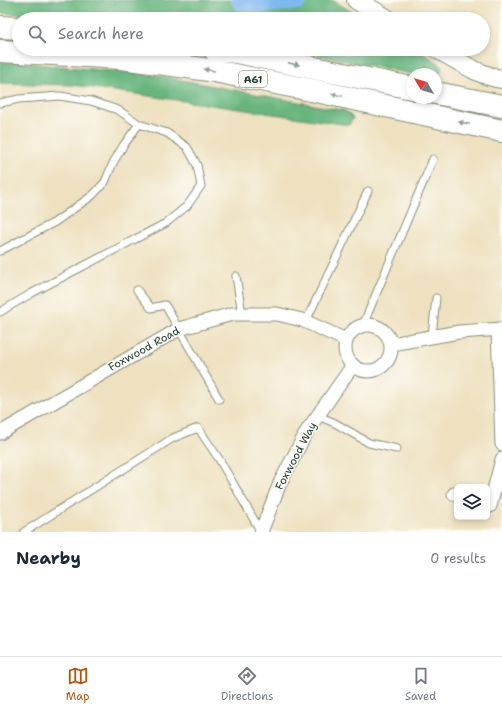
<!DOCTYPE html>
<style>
:root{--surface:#fff;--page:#f6f6f7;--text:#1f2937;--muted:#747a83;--line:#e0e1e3;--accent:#b45309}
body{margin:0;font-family:"Shantell Sans",sans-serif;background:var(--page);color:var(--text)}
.controls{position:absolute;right:12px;bottom:12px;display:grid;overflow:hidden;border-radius:6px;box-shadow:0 2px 6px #0003}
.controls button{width:36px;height:36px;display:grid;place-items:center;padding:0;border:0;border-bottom:1px solid var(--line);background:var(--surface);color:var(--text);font:20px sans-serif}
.compass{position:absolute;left:406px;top:68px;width:36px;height:36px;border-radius:50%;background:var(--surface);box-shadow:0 2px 6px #0003;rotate:308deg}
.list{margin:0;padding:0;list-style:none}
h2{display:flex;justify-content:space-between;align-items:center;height:52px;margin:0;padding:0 16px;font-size:17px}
h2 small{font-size:13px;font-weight:400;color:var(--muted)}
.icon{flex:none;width:22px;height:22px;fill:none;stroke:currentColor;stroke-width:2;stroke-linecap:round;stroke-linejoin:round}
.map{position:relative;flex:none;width:502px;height:532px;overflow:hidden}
.search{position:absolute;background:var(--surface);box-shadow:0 2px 6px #0003;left:12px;right:12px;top:12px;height:44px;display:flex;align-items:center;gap:10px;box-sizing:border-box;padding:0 14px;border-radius:22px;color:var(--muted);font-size:15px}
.sheet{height:124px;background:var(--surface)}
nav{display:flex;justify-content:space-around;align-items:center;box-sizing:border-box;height:56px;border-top:1px solid var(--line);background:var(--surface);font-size:11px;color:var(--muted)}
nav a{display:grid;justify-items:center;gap:2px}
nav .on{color:var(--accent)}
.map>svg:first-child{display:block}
</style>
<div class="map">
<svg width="502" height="532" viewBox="0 0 502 532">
<rect width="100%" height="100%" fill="#fdfcf7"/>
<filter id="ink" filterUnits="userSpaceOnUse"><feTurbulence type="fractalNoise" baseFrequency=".025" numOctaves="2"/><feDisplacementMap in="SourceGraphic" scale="8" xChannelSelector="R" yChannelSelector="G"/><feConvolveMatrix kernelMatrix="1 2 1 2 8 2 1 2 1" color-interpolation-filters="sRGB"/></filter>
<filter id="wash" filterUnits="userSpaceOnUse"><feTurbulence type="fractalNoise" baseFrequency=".012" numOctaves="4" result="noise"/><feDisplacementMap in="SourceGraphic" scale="16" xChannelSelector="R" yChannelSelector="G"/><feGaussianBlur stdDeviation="0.9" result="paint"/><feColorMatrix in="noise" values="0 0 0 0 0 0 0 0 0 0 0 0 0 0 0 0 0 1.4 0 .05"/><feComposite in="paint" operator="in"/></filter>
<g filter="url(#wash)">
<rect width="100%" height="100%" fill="#eee1c0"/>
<path fill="#68b67e" stroke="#447a59" d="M 0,0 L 332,0 L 365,19 L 85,19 L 0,13 Z
M 286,49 L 416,49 L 439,63 L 442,67 L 438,79 L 436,79 L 436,74 L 412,74 Z
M 0,62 L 14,62 L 155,75 L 346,111 L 353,118 L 349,125 L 73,85 L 0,83 Z"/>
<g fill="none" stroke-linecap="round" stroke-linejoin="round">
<path stroke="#7fb8f0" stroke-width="20" d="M 241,0 L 261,3 L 297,0"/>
</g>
</g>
<g filter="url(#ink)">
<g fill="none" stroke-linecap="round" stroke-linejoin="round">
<defs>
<path id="lane" d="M 0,103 L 19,99 L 60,96 L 91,101 L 118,110 L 139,124 L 167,133 L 187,147 L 197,165 L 201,186 L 187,206 L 166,223 L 32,293 L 0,312
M 0,251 L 55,222 L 93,195 L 105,182 L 113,163 L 123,146 L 139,124
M 236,276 L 242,314
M 137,290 L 151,308 L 165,305 L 219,399
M 306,321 L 368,191
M 363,325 L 433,159
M 432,336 L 436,298
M 318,416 L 335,423 L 369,443 L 397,449
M 24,532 L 173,438 L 198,428 L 219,459 L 261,532"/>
<path id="street" d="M345 348a23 23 0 1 1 46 0a23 23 0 1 1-46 0Z
M 498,329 L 502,444
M 391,344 L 459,332 L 502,329
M 0,433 L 179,329 L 232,314 L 277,314 L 302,320 L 346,340
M 454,494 L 457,495
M 490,506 L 502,459
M 261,532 L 280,483 L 307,431 L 353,365"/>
<path id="secondary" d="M 356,0 L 388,19
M 437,49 C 457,60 479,76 502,79"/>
<path id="highway" d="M 0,27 L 19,28
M 214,49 L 236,52 L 412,88
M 0,51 L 122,58 L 209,70 L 316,91 L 502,131
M 436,93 L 502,106"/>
</defs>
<use href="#lane" stroke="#868f7a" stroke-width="9"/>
<use href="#street" stroke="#868f7a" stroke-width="15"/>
<use href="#secondary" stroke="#868f7a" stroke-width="20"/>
<use href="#highway" stroke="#868f7a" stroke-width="24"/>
<use href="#lane" stroke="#fff" stroke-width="7"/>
<use href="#street" stroke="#fff" stroke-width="13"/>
<use href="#secondary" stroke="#fff" stroke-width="18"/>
<use href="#highway" stroke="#fff" stroke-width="22"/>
</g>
<defs><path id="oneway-solid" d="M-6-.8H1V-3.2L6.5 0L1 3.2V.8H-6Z"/></defs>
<g fill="#8f9e9a">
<use href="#oneway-solid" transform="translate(294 64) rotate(11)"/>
<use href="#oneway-solid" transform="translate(209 70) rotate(-171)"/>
<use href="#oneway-solid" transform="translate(337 95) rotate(-168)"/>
<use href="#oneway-solid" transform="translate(464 123) rotate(-168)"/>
</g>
</g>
<g text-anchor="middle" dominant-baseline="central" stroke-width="3" stroke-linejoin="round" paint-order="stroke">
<rect fill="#fdfcf7" stroke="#62766e" stroke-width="1" x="239" y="71" width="28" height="16" rx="3"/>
<g font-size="10" font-weight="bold" fill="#1f3d34">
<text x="253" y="79">A61</text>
</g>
<g font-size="11" fill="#1f3d34" stroke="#fdfcf7">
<text transform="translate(144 349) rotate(-29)">Foxwood Road</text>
<text transform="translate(296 456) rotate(-62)">Foxwood Way</text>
</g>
</g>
</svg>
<div class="controls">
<button><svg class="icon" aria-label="layers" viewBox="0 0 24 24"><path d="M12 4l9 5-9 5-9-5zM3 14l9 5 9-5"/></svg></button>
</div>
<svg class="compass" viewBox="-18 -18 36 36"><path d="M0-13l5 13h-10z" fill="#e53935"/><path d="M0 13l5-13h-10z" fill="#747a83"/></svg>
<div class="search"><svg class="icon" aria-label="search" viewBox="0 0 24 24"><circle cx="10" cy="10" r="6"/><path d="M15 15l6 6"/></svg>Search here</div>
</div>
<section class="sheet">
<h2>Nearby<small>0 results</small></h2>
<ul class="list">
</ul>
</section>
<nav>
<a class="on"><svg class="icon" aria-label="map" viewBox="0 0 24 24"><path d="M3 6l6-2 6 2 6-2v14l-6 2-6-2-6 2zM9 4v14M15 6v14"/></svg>Map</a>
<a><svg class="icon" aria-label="directions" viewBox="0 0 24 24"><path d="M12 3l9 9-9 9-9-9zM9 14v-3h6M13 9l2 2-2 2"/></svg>Directions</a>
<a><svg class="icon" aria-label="saved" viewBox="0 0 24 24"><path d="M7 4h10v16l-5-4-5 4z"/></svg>Saved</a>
</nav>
